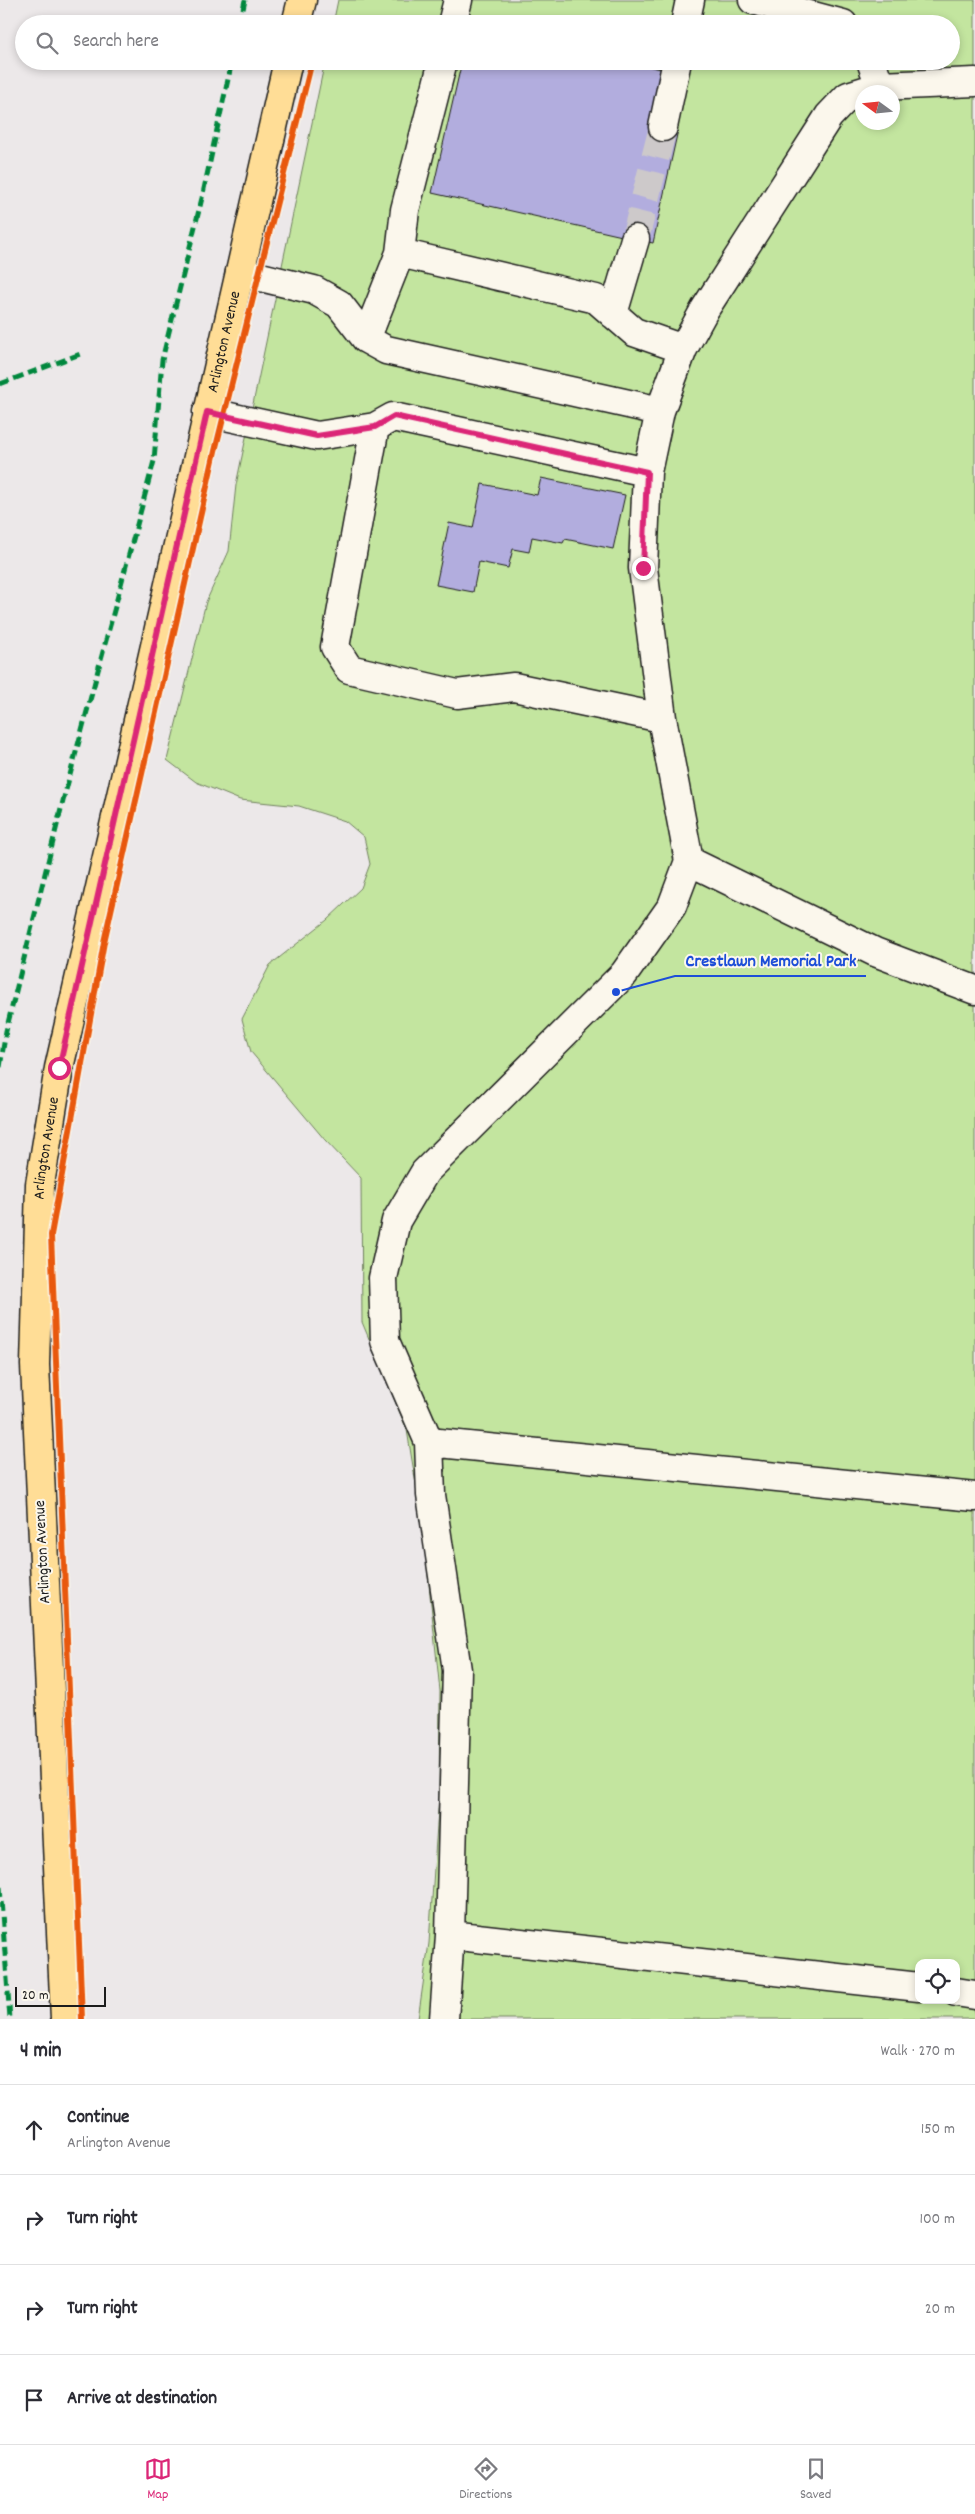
<!DOCTYPE html>
<meta charset="utf-8">
<style>
:root{--surface:#fff;--page:#f2f2f3;--text:#2b2b33;--muted:#7c7c81;--line:#e1e1e2;--accent:#db2777}
body{margin:0;font-family:Dekko,sans-serif;background:var(--page);color:var(--text)}
.controls{position:absolute;right:15px;bottom:15px;display:grid;overflow:hidden;border-radius:10px;box-shadow:0 2px 8px #0003}
.controls button{width:45px;height:45px;display:grid;place-items:center;padding:0;border:0;border-bottom:1px solid var(--line);background:var(--surface);color:var(--text);font:25px sans-serif}
.compass{position:absolute;left:855px;top:85px;width:45px;height:45px;border-radius:50%;background:var(--surface);box-shadow:0 2px 8px #0003;rotate:285deg}
.scale{position:absolute;left:15px;bottom:12px;width:91px;box-sizing:border-box;padding-left:5px;border:2px solid #1c1c1c;border-top:0;font-size:14px;line-height:18px;white-space:nowrap;color:#1c1c1c;-webkit-text-stroke:4px #fbf7ec;paint-order:stroke}
.stop{position:absolute;width:15px;height:15px;margin:-11px;border:4px solid #db2777;border-radius:50%;background:#fff}
.stop.end{background:#db2777;border-color:#fff;box-shadow:0 1px 5px #0008}
.list{margin:0;padding:0;list-style:none}
h2{display:flex;justify-content:space-between;align-items:center;height:65px;margin:0;padding:0 20px;font-size:21px}
h2 small{font-size:16px;font-weight:400;color:var(--muted)}
.list li{display:grid;grid-template-columns:32px 1fr auto;gap:15px;align-items:center;box-sizing:border-box;height:90px;padding:0 20px;border-top:1px solid var(--line)}
.list b{display:block;font-size:19px;white-space:nowrap}
.list p{margin:0;font-size:16px;white-space:nowrap;color:var(--muted)}
.list em{font-size:16px;font-style:normal;color:var(--muted)}
.icon{flex:none;width:28px;height:28px;fill:none;stroke:currentColor;stroke-width:2;stroke-linecap:round;stroke-linejoin:round}
.map{position:relative;flex:none;width:975px;height:2019px;overflow:hidden}
.search{position:absolute;background:var(--surface);box-shadow:0 2px 8px #0003;left:15px;right:15px;top:15px;height:55px;display:flex;align-items:center;gap:12px;box-sizing:border-box;padding:0 18px;border-radius:28px;color:var(--muted);font-size:19px}
.sheet{height:425px;background:var(--surface)}
nav{display:flex;justify-content:space-around;align-items:center;box-sizing:border-box;height:70px;border-top:1px solid var(--line);background:var(--surface);font-size:14px;color:var(--muted)}
nav a{display:grid;justify-items:center;gap:2px}
nav .on{color:var(--accent)}
.map>svg:first-child{display:block}
</style>
<div class="map">
<svg width="975" height="2019" viewBox="0 0 975 2019">
<rect width="100%" height="100%" fill="#ece8e9"/>
<filter id="ink" filterUnits="userSpaceOnUse"><feTurbulence type="fractalNoise" baseFrequency=".02" numOctaves="2"/><feDisplacementMap in="SourceGraphic" scale="10" xChannelSelector="R" yChannelSelector="G"/><feConvolveMatrix kernelMatrix="1 2 1 2 8 2 1 2 1" color-interpolation-filters="sRGB"/></filter>
<g filter="url(#ink)">
<path fill="#c3e59f" stroke="#70805e" fill-rule="evenodd" d="M 338,0 L 975,0 L 975,2019 L 418,2019 L 429,1943 L 439,1795 L 440,1691 L 423,1527 L 407,1430 L 362,1322 L 361,1178 L 325,1140 L 251,1052 L 242,1019 L 270,965 L 327,920 L 361,888 L 370,864 L 364,837 L 345,821 L 299,806 L 240,800 L 196,782 L 167,760 L 206,602 L 229,551 L 236,485 L 325,61 L 951,61 L 951,24 L 333,24 ZM 862,92 L 892,92 L 892,122 L 862,122 ZM 919,1963 L 956,1963 L 956,2000 L 919,2000 Z"/>
<path fill="#b2adde" stroke="#1c1c1c" d="M 462,61 L 626,61 L 661,69 L 650,123 L 678,130 L 653,243 L 432,193 Z
M 541,478 L 625,495 L 613,549 L 565,539 L 563,543 L 532,537 L 529,552 L 513,549 L 508,568 L 479,562 L 473,592 L 436,585 L 449,523 L 473,528 L 482,484 L 537,495 Z"/>
<g fill="none" stroke-linecap="round" stroke-linejoin="round">
<path stroke="#cdc9ca" stroke-width="28" stroke-dasharray="28 14" stroke-linecap="butt" d="M 635,239 L 663,127"/>
<defs>
<path id="minor" d="M 753,0 L 843,24
M 452,24 L 458,0
M 685,24 L 690,0
M 871,61 L 880,86
M 975,82 L 880,86 L 848,96 L 829,116 L 705,309 L 683,349 L 660,411 L 647,472 L 643,568 L 662,718 L 689,861 L 875,952 L 975,990
M 663,127 L 677,61
M 400,253 L 405,210 L 443,61
M 240,272 L 314,290 L 339,304 L 366,339 L 386,350 L 660,411
M 613,314 L 635,239
M 366,339 L 400,253 L 596,299 L 634,332 L 683,349
M 207,412 L 317,436 L 375,427 L 393,417 L 647,472
M 375,427 L 335,647 L 349,669 L 457,694 L 514,687 L 662,718
M 689,861 L 672,906 L 624,974 L 425,1172 L 396,1221 L 383,1278 L 385,1341 L 429,1442 L 975,1497
M 429,1442 L 431,1495 L 457,1670 L 450,1935 L 919,1987
M 956,1992 L 975,1995
M 444,2019 L 450,1935"/>
<g id="major">
<path d="M 296,24 L 302,0"/>
<path id="s1" d="M 65,2019 L 35,1365 L 40,1184 L 59,1068 L 288,61"/>
</g>
</defs>
<use href="#minor" stroke="#1c1c1c" stroke-width="31"/>
<use href="#major" stroke="#1c1c1c" stroke-width="31"/>
<use href="#minor" stroke="#fbf7ec" stroke-width="28"/>
<use href="#major" stroke="#ffdd96" stroke-width="28"/>
<path stroke="#00873e" stroke-width="5" stroke-dasharray="10 5" stroke-linecap="butt" d="M 240,24 L 245,0
M 0,384 L 83,353
M 0,1067 L 6,1031 L 63,801 L 154,461 L 162,360 L 202,198 L 232,61
M 0,1887 L 10,2019"/>
<defs>
<path id="cycleway" d="M 82,2019 L 51,1235 L 104,942 L 215,451 L 312,61"/>
</defs>
<use href="#cycleway" stroke="#fbf7ec" stroke-width="9"/>
<use href="#cycleway" stroke="#e8590c" stroke-width="6"/>
</g>
</g>
<g fill="none" stroke-linecap="round" stroke-linejoin="round" filter="url(#ink)">
<path stroke="#db2777" stroke-width="6" d="M 59,1068 L 207,412 L 317,436 L 375,427 L 394,416 L 647,472 L 643,568"/>
</g>
<g text-anchor="middle" dominant-baseline="central" stroke-width="4" stroke-linejoin="round" paint-order="stroke">
<g font-size="16" fill="#1c1c1c" stroke="#fbf7ec">
<text stroke="none"><textPath href="#s1" startOffset="1698">Arlington Avenue</textPath></text>
<text stroke="none"><textPath href="#s1" startOffset="872">Arlington Avenue</textPath></text>
<text transform="translate(43 1552) rotate(-93)">Arlington Avenue</text>
</g>
</g>
<path fill="none" stroke="#1d4ed8" stroke-width="2" d="M616 992L675 976H866"/>
<circle fill="#1d4ed8" stroke="#fbf7ec" stroke-width="2" cx="616" cy="992" r="5"/>
<g font-size="18" text-anchor="middle" font-weight="bold" fill="#1d4ed8" stroke="#fbf7ec" stroke-width="4" stroke-linejoin="round" paint-order="stroke">
<text x="771" y="966">Crestlawn Memorial Park</text>
</g>
</svg>
<div class="controls">
<button><svg class="icon" aria-label="locate" viewBox="0 0 24 24"><circle cx="12" cy="12" r="6"/><path d="M12 2v4M12 18v4M2 12h4M18 12h4"/></svg></button>
</div>
<svg class="compass" viewBox="-18 -18 36 36"><path d="M0-13l5 13h-10z" fill="#e53935"/><path d="M0 13l5-13h-10z" fill="#7c7c81"/></svg>
<div class="scale">20 m</div>
<div class="stop" style="left:59px;top:1068px"></div>
<div class="stop end" style="left:643px;top:568px"></div>
<div class="search"><svg class="icon" aria-label="search" viewBox="0 0 24 24"><circle cx="10" cy="10" r="6"/><path d="M15 15l6 6"/></svg>Search here</div>
</div>
<section class="sheet">
<h2>4 min<small>Walk · 270 m</small></h2>
<ul class="list">
<li><svg class="icon" aria-label="ahead" viewBox="0 0 24 24"><path d="M12 20V5M6 11l6-6 6 6"/></svg><div><b>Continue</b><p>Arlington Avenue</p></div><em>150 m</em></li>
<li><svg class="icon" aria-label="right" viewBox="0 0 24 24"><path d="M7 20v-9h11M14 6l5 5-5 5"/></svg><div><b>Turn right</b></div><em>100 m</em></li>
<li><svg class="icon" aria-label="right" viewBox="0 0 24 24"><path d="M7 20v-9h11M14 6l5 5-5 5"/></svg><div><b>Turn right</b></div><em>20 m</em></li>
<li><svg class="icon" aria-label="arrive" viewBox="0 0 24 24"><path d="M6 21V4h12l-3 4 3 4H6"/></svg><div><b>Arrive at destination</b></div></li>
</ul>
</section>
<nav>
<a class="on"><svg class="icon" aria-label="map" viewBox="0 0 24 24"><path d="M3 6l6-2 6 2 6-2v14l-6 2-6-2-6 2zM9 4v14M15 6v14"/></svg>Map</a>
<a><svg class="icon" aria-label="directions" viewBox="0 0 24 24"><path d="M12 3l9 9-9 9-9-9zM9 14v-3h6M13 9l2 2-2 2"/></svg>Directions</a>
<a><svg class="icon" aria-label="saved" viewBox="0 0 24 24"><path d="M7 4h10v16l-5-4-5 4z"/></svg>Saved</a>
</nav>
